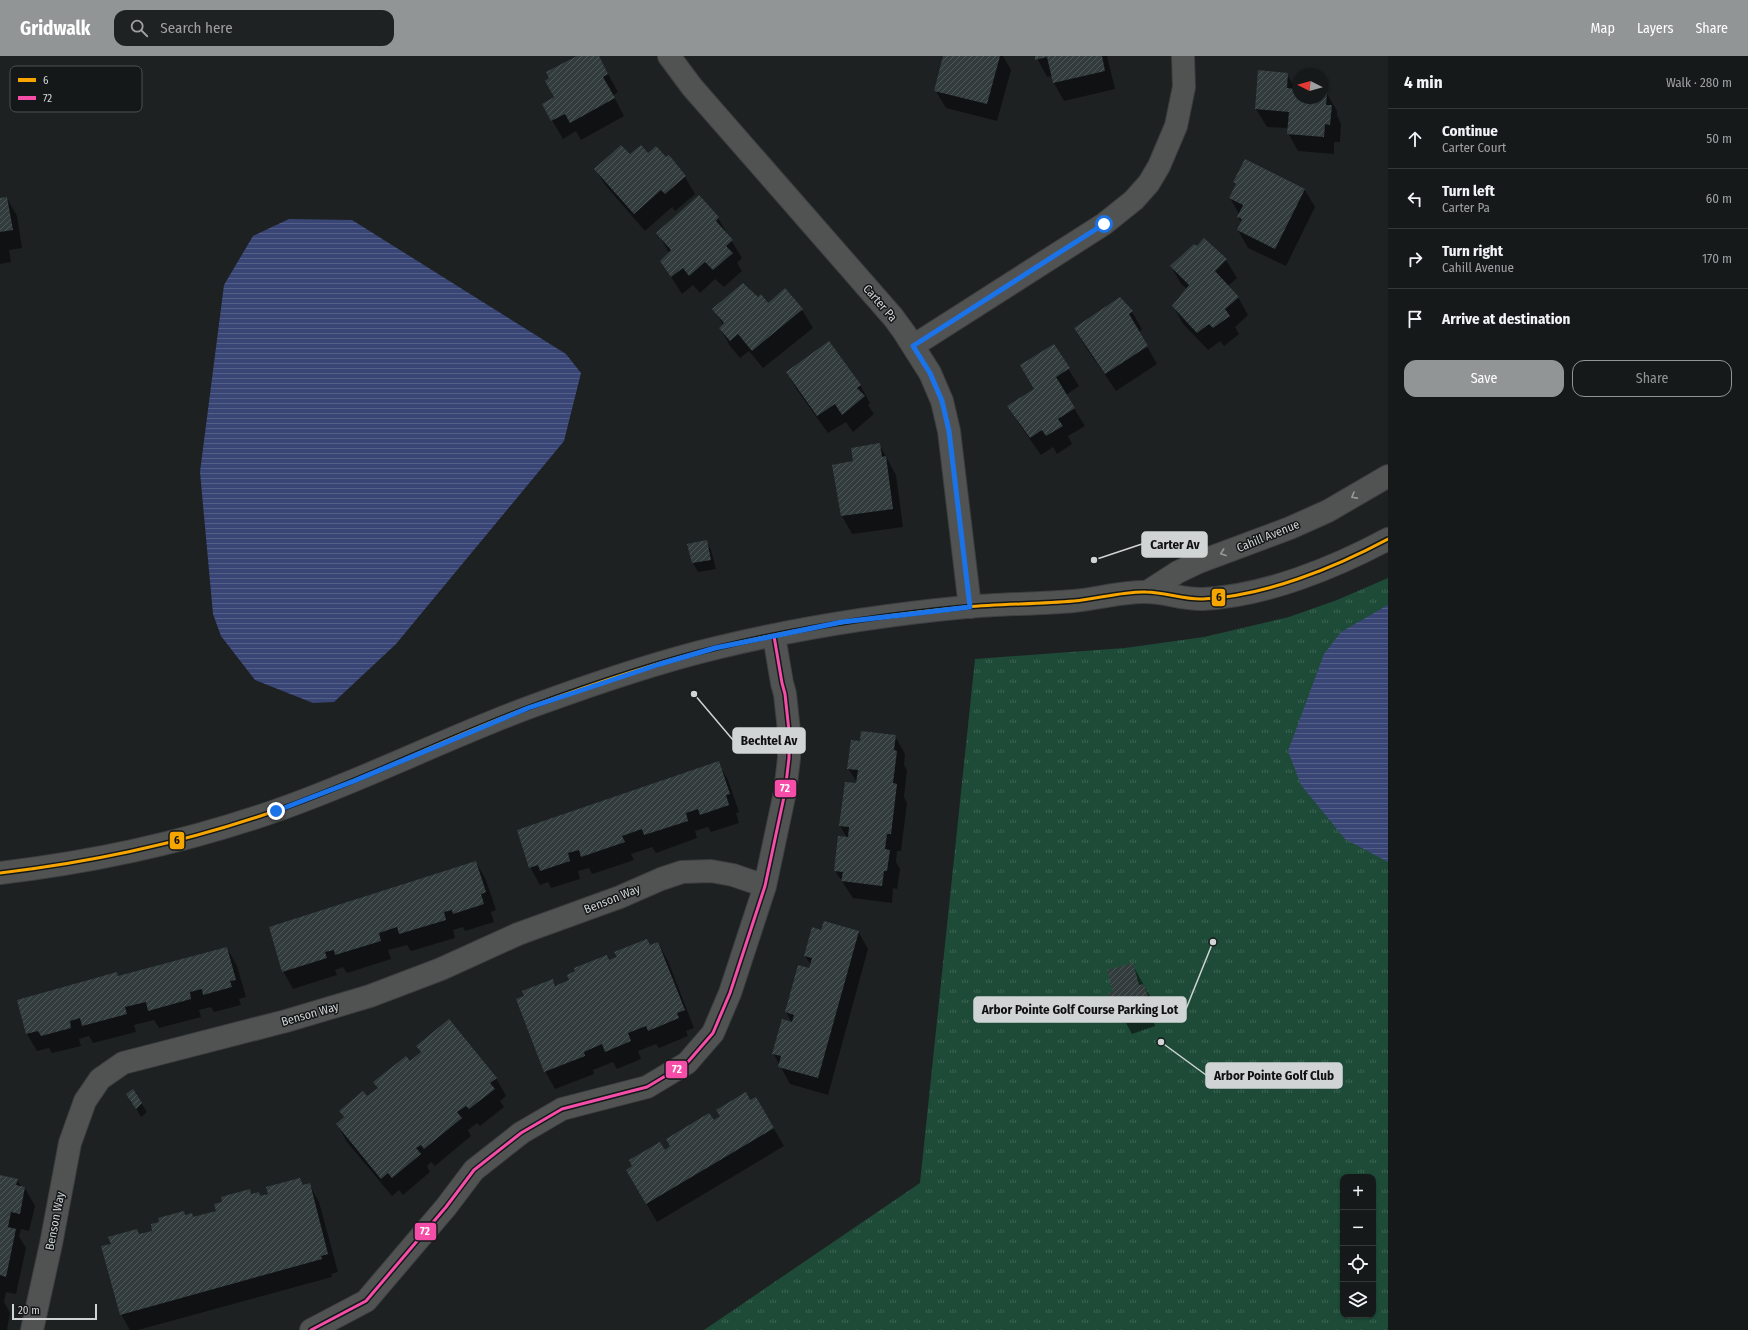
<!DOCTYPE html>
<meta charset="utf-8">
<style>
:root{--surface:#16191a;--page:#1f2223;--text:#f1f3f6;--muted:#9ea0a2;--line:#353839;--accent:#929596}
body{margin:0;font-family:"Fira Sans Condensed",sans-serif;background:var(--page);color:var(--text)}
.controls{position:absolute;right:12px;bottom:12px;display:grid;overflow:hidden;border-radius:8px;box-shadow:0 1px 3px #0004}
.controls button{width:36px;height:36px;display:grid;place-items:center;padding:0;border:0;border-bottom:1px solid var(--line);background:var(--surface);color:var(--text);font:20px sans-serif}
.compass{position:absolute;left:1292px;top:12px;width:36px;height:36px;border-radius:50%;background:var(--surface);box-shadow:0 1px 3px #0004;rotate:276deg}
.scale{position:absolute;left:12px;bottom:10px;width:85px;box-sizing:border-box;padding-left:4px;border:2px solid #d1d4d5;border-top:0;font-size:11px;line-height:14px;white-space:nowrap;color:#d1d4d5;-webkit-text-stroke:3px #141819;paint-order:stroke}
.stop{position:absolute;width:12px;height:12px;margin:-9px;border:3px solid #1a73e8;border-radius:50%;background:#fff}
.stop.end{background:#1a73e8;border-color:#fff;box-shadow:0 1px 4px #0008}
.list{margin:0;padding:0;list-style:none}
h2{display:flex;justify-content:space-between;align-items:center;height:52px;margin:0;padding:0 16px;font-size:17px}
h2 small{font-size:13px;font-weight:400;color:var(--muted)}
.list li{display:grid;grid-template-columns:26px 1fr auto;gap:12px;align-items:center;box-sizing:border-box;height:60px;padding:0 16px;border-top:1px solid var(--line)}
.list b{display:block;font-size:15px;white-space:nowrap}
.list p{margin:0;font-size:13px;white-space:nowrap;color:var(--muted)}
.list em{font-size:13px;font-style:normal;color:var(--muted)}
.actions{display:flex;gap:8px;padding:12px 16px}
.actions a{flex:1;padding:9px 0;border:1px solid var(--accent);border-radius:12px;text-align:center;font-size:14px;color:var(--accent)}
.actions .main{background:var(--accent);color:#fff}
.icon{flex:none;width:22px;height:22px;fill:none;stroke:currentColor;stroke-width:2;stroke-linecap:round;stroke-linejoin:round}
.map{position:relative;flex:none;width:1388px;height:1274px;overflow:hidden}
header{display:flex;align-items:center;gap:24px;box-sizing:border-box;height:56px;padding:0 20px;background:var(--accent);color:#fff}
header strong{font-size:19px}
nav{display:flex;gap:22px;margin-inline-start:auto;font-size:14px}
.search{width:280px;height:36px;background:var(--page);display:flex;align-items:center;gap:10px;box-sizing:border-box;padding:0 14px;border-radius:12px;color:var(--muted);font-size:15px}
main{display:flex}
aside{flex:1;background:var(--surface)}
.map>svg:first-child{display:block}
</style>
<header>
<strong>Gridwalk</strong>
<div class="search"><svg class="icon" aria-label="search" viewBox="0 0 24 24"><circle cx="10" cy="10" r="6"/><path d="M15 15l6 6"/></svg>Search here</div>
<nav><a>Map</a><a>Layers</a><a>Share</a></nav>
</header>
<main>
<div class="map">
<svg width="1388" height="1274" viewBox="0 0 1388 1274">
<defs>
<pattern id="grass-tufts" width="24" height="20" patternUnits="userSpaceOnUse"><rect width="24" height="20" fill="#1e4b38"/><path d="M3 7l-1-3M5 7V3M7 7l1-3M15 17l-1-3M17 17v-4M19 17l1-3" fill="none" stroke="#3e6454"/></pattern>
<pattern id="water-rules" width="6" height="5" patternUnits="userSpaceOnUse"><rect width="6" height="5" fill="#384575"/><path d="M0 2.5h6" fill="none" stroke="#545f88"/></pattern>
<pattern id="building-hatch" width="6" height="6" patternUnits="userSpaceOnUse"><rect width="6" height="6" fill="#323c3c"/><path d="M-1 1l2-2M0 6l6-6M5 7l2-2" fill="none" stroke="#4f5757"/></pattern>
</defs>
<rect width="100%" height="100%" fill="#1e2122"/>
<path fill="url(#grass-tufts)" fill-rule="evenodd" d="M 1388,522 L 1388,1274 L 704,1274 L 920,1127 L 975,603 L 1125,592 L 1204,581 L 1289,561 L 1337,544 ZM 1343,1121 L 1373,1121 L 1373,1259 L 1343,1259 Z"/>
<path fill="url(#water-rules)" d="M 289,163 L 352,164 L 566,298 L 581,317 L 564,385 L 396,588 L 334,646 L 313,647 L 255,624 L 221,580 L 213,558 L 200,416 L 224,229 L 253,180 Z
M 1388,549 L 1388,806 L 1345,783 L 1301,729 L 1288,695 L 1324,598 L 1341,576 Z"/>
<path fill="#0007" d="M 579,0 L 598,0 L 618,36 L 613,39 L 624,60 L 581,84 L 576,75 L 563,83 L 543,49 L 556,42 Z
M 944,0 L 1003,0 L 1011,14 L 997,65 L 946,52 L 935,34 Z
M 1036,0 L 1107,0 L 1115,33 L 1064,45 L 1054,27 L 1052,20 L 1047,21 Z
M 1287,18 L 1296,34 L 1298,34 L 1298,42 L 1322,42 L 1322,37 L 1327,38 L 1337,55 L 1337,59 L 1341,68 L 1340,86 L 1334,86 L 1334,98 L 1298,95 L 1288,77 L 1288,72 L 1267,71 L 1256,53 Z
M 648,99 L 665,103 L 669,100 L 685,121 L 695,138 L 675,155 L 672,151 L 645,175 L 606,130 L 595,113 L 630,100 Z
M 1234,126 L 1305,134 L 1315,151 L 1286,210 L 1248,192 L 1238,174 L 1241,167 L 1238,161 L 1239,158 L 1230,142 L 1236,130 Z
M 7,142 L 17,160 L 22,192 L 9,194 L 11,206 L 0,208 L 0,143 Z
M 718,162 L 742,202 L 737,207 L 742,215 L 724,231 L 715,223 L 700,237 L 693,229 L 682,238 L 661,205 L 669,197 L 658,177 Z
M 1204,183 L 1226,204 L 1237,222 L 1228,230 L 1238,241 L 1248,259 L 1235,271 L 1239,278 L 1224,290 L 1220,285 L 1208,294 L 1183,268 L 1173,250 L 1187,233 L 1181,228 L 1171,210 L 1197,191 Z
M 785,234 L 802,254 L 813,272 L 763,312 L 749,295 L 740,302 L 730,290 L 720,272 L 723,269 L 714,253 L 758,243 L 768,248 Z
M 1132,256 L 1142,273 L 1139,276 L 1157,308 L 1116,335 L 1085,290 L 1075,273 Z
M 1054,290 L 1079,330 L 1066,339 L 1085,370 L 1068,380 L 1072,388 L 1057,398 L 1053,391 L 1041,399 L 1019,368 L 1009,350 L 1035,333 Z
M 787,317 L 860,329 L 870,347 L 868,349 L 874,358 L 853,376 L 846,366 L 828,377 L 797,334 Z
M 879,388 L 896,419 L 903,471 L 852,478 L 842,460 L 833,410 L 854,406 Z
M 706,485 L 711,494 L 716,513 L 698,516 L 693,507 L 689,489 Z
M 895,680 L 905,698 L 904,709 L 907,714 L 904,741 L 907,747 L 901,795 L 897,795 L 896,806 L 900,813 L 897,833 L 893,832 L 892,847 L 853,842 L 835,815 L 847,782 L 840,770 L 858,728 L 848,712 L 861,686 Z
M 718,707 L 728,724 L 739,756 L 736,757 L 739,767 L 711,776 L 708,771 L 695,775 L 697,782 L 656,797 L 652,791 L 631,798 L 634,804 L 592,818 L 589,812 L 578,815 L 580,823 L 551,832 L 548,826 L 540,829 L 530,811 Z
M 476,806 L 486,824 L 496,854 L 491,856 L 494,866 L 465,875 L 463,871 L 453,874 L 455,882 L 411,895 L 407,889 L 388,894 L 391,903 L 347,917 L 343,911 L 335,914 L 337,919 L 293,933 L 283,915 Z
M 822,875 L 858,875 L 868,893 L 828,1039 L 790,1028 L 773,997 L 792,967 L 786,956 L 799,910 L 810,913 L 811,909 L 805,900 Z
M 658,887 L 668,905 L 694,972 L 686,975 L 688,980 L 659,992 L 656,988 L 638,995 L 641,1003 L 617,1013 L 613,1006 L 593,1014 L 594,1018 L 555,1033 L 545,1015 L 553,924 L 556,930 L 570,925 L 607,900 L 610,905 Z
M 227,892 L 237,910 L 246,941 L 239,943 L 241,949 L 214,956 L 211,951 L 199,954 L 201,961 L 159,972 L 154,964 L 134,969 L 136,976 L 93,987 L 89,980 L 79,983 L 81,990 L 52,997 L 49,992 L 37,995 L 27,978 L 117,918 L 119,921 Z
M 1132,908 L 1154,947 L 1157,958 L 1152,959 L 1155,970 L 1132,978 L 1126,967 L 1123,967 L 1112,950 L 1114,936 Z
M 417,990 L 496,1022 L 506,1040 L 500,1045 L 504,1051 L 480,1070 L 477,1067 L 468,1074 L 471,1080 L 435,1110 L 431,1106 L 427,1110 L 430,1116 L 403,1139 L 399,1134 L 392,1140 L 347,1086 L 337,1068 L 344,1062 L 340,1055 L 367,1042 L 378,1032 L 375,1027 L 410,1007 L 421,997 Z
M 133,1035 L 147,1056 L 141,1061 L 133,1047 Z
M 756,1042 L 784,1090 L 657,1166 L 627,1114 L 664,1095 Z
M 0,1120 L 17,1124 L 22,1131 L 25,1132 L 35,1150 L 29,1175 L 21,1173 L 19,1180 L 26,1192 L 16,1238 L 6,1236 L 4,1246 L 10,1257 L 7,1274 L 0,1274 Z
M 300,1123 L 304,1130 L 309,1128 L 319,1146 L 338,1216 L 331,1218 L 332,1221 L 138,1274 L 130,1274 L 121,1258 L 112,1188 L 137,1174 L 140,1179 L 154,1175 L 183,1156 L 185,1159 L 191,1158 L 193,1162 L 217,1155 L 250,1134 L 252,1139 L 261,1141 L 270,1139 Z"/>
<path fill="url(#building-hatch)" d="M 577,0 L 599,0 L 608,18 L 603,21 L 615,42 L 570,67 L 565,58 L 551,65 L 542,48 L 554,41 L 545,25 L 549,22 L 546,16 Z
M 943,0 L 1000,0 L 987,48 L 934,35 Z
M 1035,0 L 1102,0 L 1105,15 L 1053,27 L 1047,1 L 1035,4 Z
M 1258,14 L 1288,17 L 1287,32 L 1298,33 L 1298,42 L 1322,42 L 1322,36 L 1327,37 L 1326,49 L 1332,49 L 1330,69 L 1325,68 L 1324,81 L 1287,78 L 1289,56 L 1255,53 Z
M 621,89 L 630,98 L 641,89 L 648,97 L 656,90 L 666,101 L 669,99 L 686,120 L 665,138 L 661,134 L 634,158 L 594,113 Z
M 1245,103 L 1305,133 L 1275,193 L 1237,174 L 1242,163 L 1237,161 L 1243,149 L 1229,142 L 1236,128 L 1233,126 Z
M 699,139 L 719,161 L 716,165 L 733,184 L 726,190 L 733,197 L 713,214 L 705,206 L 689,220 L 683,212 L 671,221 L 660,205 L 671,194 L 656,177 Z
M 7,141 L 13,174 L 0,176 L 0,142 Z
M 1204,182 L 1227,203 L 1215,215 L 1239,241 L 1225,253 L 1230,260 L 1213,272 L 1209,268 L 1197,277 L 1172,250 L 1189,229 L 1170,210 L 1194,188 L 1197,190 Z
M 743,227 L 758,241 L 761,238 L 768,247 L 785,232 L 803,253 L 752,295 L 738,278 L 730,285 L 719,272 L 724,267 L 712,253 Z
M 1120,241 L 1133,255 L 1129,258 L 1148,290 L 1105,318 L 1074,272 Z
M 829,285 L 861,329 L 857,332 L 865,340 L 842,359 L 835,348 L 817,360 L 786,316 Z
M 1054,288 L 1070,312 L 1056,321 L 1075,352 L 1058,363 L 1063,370 L 1046,380 L 1042,374 L 1030,382 L 1007,350 L 1034,333 L 1020,309 Z
M 880,387 L 882,401 L 886,400 L 893,453 L 841,460 L 832,409 L 853,405 L 851,392 Z
M 707,484 L 711,504 L 692,507 L 687,488 Z
M 861,675 L 896,679 L 894,694 L 897,695 L 893,727 L 897,728 L 891,778 L 887,778 L 885,793 L 890,794 L 887,815 L 884,815 L 882,830 L 841,825 L 843,816 L 834,815 L 838,780 L 848,781 L 849,771 L 839,770 L 845,726 L 856,727 L 858,714 L 847,713 L 851,684 L 860,685 Z
M 719,705 L 730,738 L 726,739 L 729,749 L 700,759 L 698,753 L 686,757 L 688,765 L 644,779 L 642,773 L 622,780 L 625,786 L 581,801 L 579,794 L 568,797 L 570,805 L 540,815 L 538,809 L 529,812 L 517,774 Z
M 476,805 L 486,836 L 481,838 L 484,848 L 453,858 L 452,854 L 444,856 L 446,864 L 399,878 L 397,871 L 379,877 L 381,885 L 335,899 L 334,894 L 325,896 L 327,902 L 282,916 L 269,871 Z
M 824,865 L 859,875 L 818,1022 L 778,1011 L 781,1000 L 772,998 L 782,963 L 792,966 L 794,959 L 785,956 L 798,909 L 809,912 L 812,902 L 804,900 L 812,871 L 821,874 Z
M 647,883 L 650,889 L 658,886 L 685,954 L 677,957 L 679,962 L 648,975 L 646,970 L 628,977 L 631,985 L 605,996 L 602,988 L 584,996 L 585,1000 L 544,1016 L 516,943 L 524,940 L 522,935 L 553,923 L 555,930 L 569,924 L 567,919 L 575,915 L 574,912 L 607,899 L 609,904 L 617,901 L 614,896 Z
M 227,891 L 236,924 L 230,925 L 232,931 L 203,939 L 202,933 L 190,936 L 191,943 L 148,955 L 146,946 L 125,951 L 127,958 L 82,970 L 80,962 L 70,965 L 71,972 L 41,980 L 38,975 L 26,978 L 17,944 L 117,916 L 118,920 Z
M 1133,907 L 1139,929 L 1144,928 L 1148,940 L 1142,941 L 1145,952 L 1121,961 L 1118,949 L 1112,950 L 1108,937 L 1113,936 L 1107,914 Z
M 449,963 L 497,1022 L 490,1027 L 495,1033 L 469,1053 L 466,1050 L 457,1056 L 462,1062 L 424,1093 L 421,1089 L 416,1092 L 421,1098 L 392,1122 L 388,1117 L 381,1123 L 336,1068 L 344,1061 L 339,1055 L 363,1035 L 367,1040 L 378,1032 L 373,1026 L 406,1000 L 410,1005 L 421,996 L 416,990 Z
M 133,1033 L 142,1047 L 136,1053 L 126,1038 Z
M 746,1036 L 750,1044 L 756,1041 L 774,1072 L 646,1148 L 626,1114 L 632,1110 L 629,1104 L 660,1086 L 665,1094 L 670,1090 L 666,1083 L 709,1057 L 714,1064 L 720,1060 L 716,1054 Z
M 0,1119 L 18,1123 L 16,1129 L 25,1131 L 20,1158 L 11,1156 L 8,1171 L 16,1173 L 6,1221 L 0,1219 Z
M 300,1122 L 303,1129 L 310,1127 L 328,1198 L 321,1200 L 322,1203 L 120,1259 L 101,1190 L 111,1188 L 108,1181 L 137,1173 L 139,1178 L 152,1175 L 151,1168 L 159,1166 L 158,1162 L 184,1155 L 185,1159 L 192,1157 L 193,1161 L 216,1155 L 214,1148 L 222,1146 L 221,1141 L 250,1133 L 251,1138 L 259,1136 L 260,1140 L 268,1138 L 266,1131 Z"/>
<g fill="none" stroke-linecap="round" stroke-linejoin="round">
<defs>
<path id="minor" d="M 669,0 L 692,31 L 893,261 L 904,276 L 930,317 L 942,345 L 949,375 L 970,551
M 913,290 L 1104,168 L 1134,144 L 1149,127 L 1159,110 L 1176,70 L 1184,31 L 1183,0
M 32,1274 L 51,1188 L 70,1087 L 85,1045 L 100,1023 L 123,1007 L 286,965 L 370,940 L 441,913 L 518,878 L 620,841 L 661,823 L 682,816 L 711,815 L 733,819 L 765,830
M 311,1274 L 366,1245 L 446,1151 L 474,1114 L 521,1077 L 562,1053 L 647,1031 L 687,1007 L 713,977 L 730,937 L 765,830 L 785,736 L 789,702 L 789,675 L 785,638 L 782,627 L 774,580"/>
<path id="tertiary" d="M 1147,536 L 1178,516 L 1199,506 L 1290,472 L 1328,455 L 1388,420
M 0,817 C 94,806 186,786 275,755 C 362,725 444,683 530,651 C 590,629 653,607 716,592 C 798,572 882,559 966,551 C 1002,548 1038,548 1074,545 C 1097,543 1124,535 1146,536 C 1165,536 1184,544 1203,543 C 1265,540 1334,512 1388,483"/>
</defs>
<use href="#minor" stroke="#3c3e3f" stroke-width="24"/>
<use href="#tertiary" stroke="#3c3e3f" stroke-width="24"/>
<use href="#minor" stroke="#515353" stroke-width="22"/>
<use href="#tertiary" stroke="#515353" stroke-width="22"/>
<defs>
<path id="bus-1" d="M 0,817 C 94,806 186,786 275,755 C 362,725 444,683 530,651 C 590,629 653,607 716,592 C 798,572 882,559 966,551 C 1002,548 1038,548 1074,545 C 1097,543 1124,535 1146,536 C 1165,536 1184,544 1203,543 C 1265,540 1334,512 1388,483"/>
<path id="bus-2" d="M 311,1274 L 366,1245 L 446,1151 L 474,1114 L 521,1077 L 562,1053 L 647,1031 L 687,1007 L 713,977 L 730,937 L 765,830 L 785,736 L 789,702 L 789,675 L 785,638 L 782,627 L 774,580"/>
</defs>
<use href="#bus-1" stroke="#141819" stroke-width="6"/>
<use href="#bus-2" stroke="#141819" stroke-width="6"/>
<use href="#bus-1" stroke="#f7a600" stroke-width="3"/>
<use href="#bus-2" stroke="#f54da8" stroke-width="3"/>
</g>
<defs><path id="oneway-chevron" d="M-2-3.5L2.5 0L-2 3.5" fill="none" stroke-width="1.6" stroke-linecap="round" stroke-linejoin="round"/></defs>
<g stroke="#979a9a">
<use href="#oneway-chevron" transform="translate(1354 440) rotate(151)"/>
<use href="#oneway-chevron" transform="translate(1223 497) rotate(160)"/>
</g>
<g fill="none" stroke-linecap="round" stroke-linejoin="round">
<path stroke="#1a73e8" stroke-width="5" d="M 276,755 L 354,725 L 528,652 L 660,608 L 715,592 L 842,566 L 970,551 L 949,375 L 942,345 L 930,317 L 913,290 L 1104,168"/>
</g>
<g text-anchor="middle" dominant-baseline="central" stroke-width="3" stroke-linejoin="round" paint-order="stroke">
<g font-size="12" fill="#d1d4d5" stroke="#141819">
<text transform="translate(880 247) rotate(49)">Carter Pa</text>
<text transform="translate(1268 480) rotate(-22)">Cahill Avenue</text>
<text transform="translate(612 843) rotate(-22)">Benson Way</text>
<text transform="translate(310 958) rotate(-16)">Benson Way</text>
<text transform="translate(55 1165) rotate(-79)">Benson Way</text>
</g>
</g>
<rect x="10" y="10" width="132" height="46" rx="6" fill="#141819" stroke="#4d5051" stroke-width="1"/>
<rect x="18" y="22" width="18" height="4" fill="#f7a600"/>
<rect x="18" y="40" width="18" height="4" fill="#f54da8"/>
<g font-size="11" fill="#d1d4d5">
<text x="43" y="28">6</text>
<text x="43" y="46">72</text>
</g>
<path fill="none" stroke="#d1d4d5" stroke-width="1.5" d="M1094 504L1142 488M694 638L733 684M1213 886L1186 953M1161 986L1206 1019"/>
<g fill="#d1d4d5" stroke="#141819" stroke-width="1.5">
<circle cx="1094" cy="504" r="4"/>
<circle cx="694" cy="638" r="4"/>
<circle cx="1213" cy="886" r="4"/>
<circle cx="1161" cy="986" r="4"/>
</g>
<g fill="#d1d4d5" stroke="#d1d4d5" stroke-width="1.5">
<rect x="1142" y="476" width="65" height="25" rx="4"/>
<rect x="733" y="672" width="72" height="25" rx="4"/>
<rect x="974" y="941" width="212" height="25" rx="4"/>
<rect x="1206" y="1007" width="136" height="25" rx="4"/>
</g>
<g font-size="13" text-anchor="middle" font-weight="bold" fill="#111">
<text x="1175" y="493">Carter Av</text>
<text x="769" y="689">Bechtel Av</text>
<text x="1080" y="958">Arbor Pointe Golf Course Parking Lot</text>
<text x="1274" y="1024">Arbor Pointe Golf Club</text>
</g>
<g stroke="#141819" stroke-width="1.5">
<rect x="1211" y="532" width="15" height="19" rx="4" fill="#f7a600"/>
<rect x="774" y="723" width="23" height="19" rx="4" fill="#f54da8"/>
<rect x="169" y="775" width="16" height="19" rx="4" fill="#f7a600"/>
<rect x="665" y="1004" width="23" height="19" rx="4" fill="#f54da8"/>
<rect x="414" y="1166" width="23" height="19" rx="4" fill="#f54da8"/>
</g>
<g font-size="11" text-anchor="middle" font-weight="bold" fill="#fff">
<text x="785" y="736">72</text>
<text x="677" y="1017">72</text>
<text x="425" y="1179">72</text>
</g>
<g font-size="11" text-anchor="middle" font-weight="bold" fill="#111">
<text x="1219" y="545">6</text>
<text x="177" y="788">6</text>
</g>
</svg>
<div class="controls">
<button>+</button>
<button>−</button>
<button><svg class="icon" aria-label="locate" viewBox="0 0 24 24"><circle cx="12" cy="12" r="6"/><path d="M12 2v4M12 18v4M2 12h4M18 12h4"/></svg></button>
<button><svg class="icon" aria-label="layers" viewBox="0 0 24 24"><path d="M12 4l9 5-9 5-9-5zM3 14l9 5 9-5"/></svg></button>
</div>
<svg class="compass" viewBox="-18 -18 36 36"><path d="M0-13l5 13h-10z" fill="#e53935"/><path d="M0 13l5-13h-10z" fill="#9ea0a2"/></svg>
<div class="scale">20 m</div>
<div class="stop" style="left:1104px;top:168px"></div>
<div class="stop end" style="left:276px;top:755px"></div>
</div>
<aside>
<h2>4 min<small>Walk · 280 m</small></h2>
<ul class="list">
<li><svg class="icon" aria-label="ahead" viewBox="0 0 24 24"><path d="M12 20V5M6 11l6-6 6 6"/></svg><div><b>Continue</b><p>Carter Court</p></div><em>50 m</em></li>
<li><svg class="icon" aria-label="left" viewBox="0 0 24 24"><path d="M17 20v-9H6M10 6l-5 5 5 5"/></svg><div><b>Turn left</b><p>Carter Pa</p></div><em>60 m</em></li>
<li><svg class="icon" aria-label="right" viewBox="0 0 24 24"><path d="M7 20v-9h11M14 6l5 5-5 5"/></svg><div><b>Turn right</b><p>Cahill Avenue</p></div><em>170 m</em></li>
<li><svg class="icon" aria-label="arrive" viewBox="0 0 24 24"><path d="M6 21V4h12l-3 4 3 4H6"/></svg><div><b>Arrive at destination</b></div></li>
</ul>
<div class="actions"><a class="main">Save</a><a>Share</a></div>
</aside>
</main>
